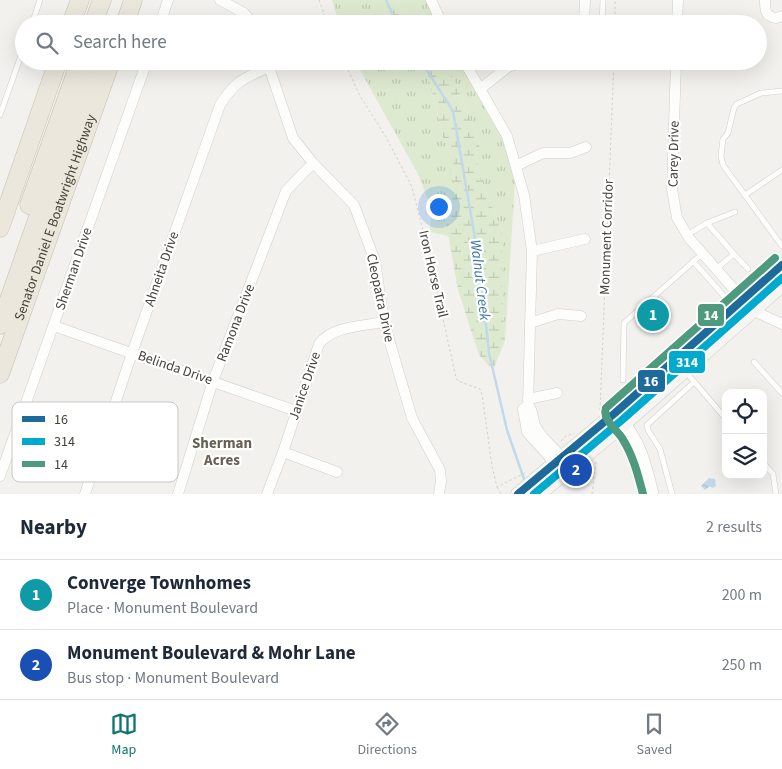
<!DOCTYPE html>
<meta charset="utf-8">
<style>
:root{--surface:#fff;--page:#f2f2f3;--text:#1f2937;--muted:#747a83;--line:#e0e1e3;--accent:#0f766e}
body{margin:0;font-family:"Source Sans 3",sans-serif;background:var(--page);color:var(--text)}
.controls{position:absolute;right:15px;bottom:15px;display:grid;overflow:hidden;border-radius:10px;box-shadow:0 5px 20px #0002}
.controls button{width:45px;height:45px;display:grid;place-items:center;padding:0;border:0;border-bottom:1px solid var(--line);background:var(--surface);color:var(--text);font:25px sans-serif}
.you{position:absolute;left:438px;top:206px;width:18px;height:18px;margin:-12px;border:4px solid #fff;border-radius:50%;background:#1a73e8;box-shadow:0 0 0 8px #1a73e833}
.badge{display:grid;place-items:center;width:32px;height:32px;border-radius:50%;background:var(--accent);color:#fff;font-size:16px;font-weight:700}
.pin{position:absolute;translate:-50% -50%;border:2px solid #fff;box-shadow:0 1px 5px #0006}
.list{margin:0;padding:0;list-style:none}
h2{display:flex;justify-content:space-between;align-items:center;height:65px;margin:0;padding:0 20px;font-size:21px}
h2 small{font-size:16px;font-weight:400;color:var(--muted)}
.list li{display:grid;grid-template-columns:32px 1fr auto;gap:15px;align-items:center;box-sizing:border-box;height:70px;padding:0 20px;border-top:1px solid var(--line)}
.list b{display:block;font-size:19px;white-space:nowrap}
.list p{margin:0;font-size:16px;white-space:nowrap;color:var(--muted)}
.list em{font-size:16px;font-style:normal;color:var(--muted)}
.icon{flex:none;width:28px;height:28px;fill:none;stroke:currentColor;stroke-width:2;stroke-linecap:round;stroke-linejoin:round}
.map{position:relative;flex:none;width:782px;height:494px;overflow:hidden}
.search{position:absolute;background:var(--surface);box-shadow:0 5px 20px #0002;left:15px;right:15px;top:15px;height:55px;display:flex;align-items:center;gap:12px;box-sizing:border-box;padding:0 18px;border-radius:28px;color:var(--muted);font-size:19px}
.sheet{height:205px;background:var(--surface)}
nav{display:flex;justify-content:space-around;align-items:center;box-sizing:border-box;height:70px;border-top:1px solid var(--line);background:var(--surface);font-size:14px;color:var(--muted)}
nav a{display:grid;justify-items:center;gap:2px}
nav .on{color:var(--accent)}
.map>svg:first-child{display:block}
</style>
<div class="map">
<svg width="782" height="494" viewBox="0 0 782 494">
<defs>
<pattern id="grass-tufts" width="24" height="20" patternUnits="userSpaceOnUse" patternTransform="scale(1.25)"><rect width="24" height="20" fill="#deead0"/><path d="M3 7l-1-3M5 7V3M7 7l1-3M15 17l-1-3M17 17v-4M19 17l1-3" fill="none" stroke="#c0cab3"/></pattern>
<pattern id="wetland-marsh" width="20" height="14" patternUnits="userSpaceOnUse" patternTransform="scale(1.25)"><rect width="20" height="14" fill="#deead0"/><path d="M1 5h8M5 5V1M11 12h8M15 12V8" fill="none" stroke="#c0cab3"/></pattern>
<pattern id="water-ripples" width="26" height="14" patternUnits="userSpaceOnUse" patternTransform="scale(1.25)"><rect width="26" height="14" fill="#c2d9eb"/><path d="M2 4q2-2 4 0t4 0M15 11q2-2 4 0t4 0" fill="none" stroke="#a8bbca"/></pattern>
</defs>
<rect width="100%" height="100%" fill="#f2f1ed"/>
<path fill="url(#grass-tufts)" d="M 332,0 L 386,0 L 397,24 L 339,24 Z
M 398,0 L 431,0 L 442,24 L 414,24 L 399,4 Z
M 355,61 L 421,61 L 426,67 L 443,137 L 453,158 L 454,193 L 445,217 L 449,236 L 430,232 L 431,208 L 417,172 Z
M 434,61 L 464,61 L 507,136 L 516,166 L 505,341 L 502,296 L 502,231 L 482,182 L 476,159 L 480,142 L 451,73 Z"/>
<path fill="url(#wetland-marsh)" d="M 386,0 L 398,0 L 399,4 L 414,24 L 397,24 Z
M 421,61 L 434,61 L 451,73 L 480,142 L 476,159 L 482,182 L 502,231 L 502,296 L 505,341 L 493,370 L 479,355 L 458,290 L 445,217 L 454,193 L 453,158 L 443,137 L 426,67 Z"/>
<path fill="url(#water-ripples)" d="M 709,478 L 715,479 L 716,486 L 713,488 L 710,486 L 705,490 L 701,486 Z"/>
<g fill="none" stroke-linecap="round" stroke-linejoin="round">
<path stroke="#c2d9eb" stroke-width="2.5" d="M 386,0 L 397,24
M 421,61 L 453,111 L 480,267 L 489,353 L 507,430 L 524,479 L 526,481"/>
<defs>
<path id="service" d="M 32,24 L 40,0
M 602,24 L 603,0
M 782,91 L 761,93 L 737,104 L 734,108 L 728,133 L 723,139 L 721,156 L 723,165 L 782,246
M 0,115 L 24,47
M 745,195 L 782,170
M 707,223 L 734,254
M 687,235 L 707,223 L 735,212
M 716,269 L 734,254 L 748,269
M 754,362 L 782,393
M 685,371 L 726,419
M 641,376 L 725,302 L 724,296 L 693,261
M 623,380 L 624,323 L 703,253
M 763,463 L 773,474 L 776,494
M 672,494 L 660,449 L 648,430 L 647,425 L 694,382"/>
<path id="minor" d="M 220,0 L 244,13 L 254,24
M 431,0 L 442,24
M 765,0 C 765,10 765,16 776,18 L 782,16
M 160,24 L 168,0
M 584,24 L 585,0
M 677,24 L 678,0
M 267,61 L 293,138 L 313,163 L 354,205 L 375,261 L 384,322 L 412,418 L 440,470 L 441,481 L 439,494
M 464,61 L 507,136 L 524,195 L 532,251 L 528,405 L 523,409 L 527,432 L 555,463
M 676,61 L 672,189 L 677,218 L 689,238 L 752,310 L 782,324
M 480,89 L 508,67 L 528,61
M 516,166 L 543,153 L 570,153 L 586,147
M 532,251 L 585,239
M 530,323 L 558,314 L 581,316
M 54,326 L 296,411
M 528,399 L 557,393
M 528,405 C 534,410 532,420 536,427 C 543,441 557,449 565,462
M 283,452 L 337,472
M 0,476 L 147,61
M 85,494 L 132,353 L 220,105 C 236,80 243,79 269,67
M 178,494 L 213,381 L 286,191 L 313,163
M 267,494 L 283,452 L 319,344 C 333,326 362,326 384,322"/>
<path id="tertiary" d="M 619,417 C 640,439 646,465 653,494"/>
<path id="secondary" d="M 518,494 L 615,413 L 782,265
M 539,494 L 625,423 L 782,285"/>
<g id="motorway">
<path d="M 71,24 L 80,0"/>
<path d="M 93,24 L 102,0"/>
<path d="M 125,24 L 133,0"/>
<path d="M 29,205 L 80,61"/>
<path d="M 0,228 L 58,61"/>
<path d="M 0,325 L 93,61"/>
<path id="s1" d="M 0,374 L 111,61"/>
</g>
</defs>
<use href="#service" stroke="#d0cfcb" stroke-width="6"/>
<use href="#minor" stroke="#d0cfcb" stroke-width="11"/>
<use href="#tertiary" stroke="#d0cfcb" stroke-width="12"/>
<use href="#secondary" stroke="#d0cec5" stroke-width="15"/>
<use href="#motorway" stroke="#c7beac" stroke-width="19"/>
<path stroke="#d2d1cb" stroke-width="1" stroke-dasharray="2.5 2.5" stroke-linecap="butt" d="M 319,0 L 328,24
M 615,24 L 615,0
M 344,61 L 360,96 L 386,137 L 412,187 L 428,250 L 456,378 L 458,381 L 480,389 L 482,394 L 492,466 L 497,487 L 525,473
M 600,410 L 614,61
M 561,441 L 566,436 L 574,433
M 497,487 L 501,494
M 592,494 L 596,462"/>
<use href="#service" stroke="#fdfdfc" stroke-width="5"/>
<use href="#minor" stroke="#fdfdfc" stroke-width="10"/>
<use href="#tertiary" stroke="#fdfdfc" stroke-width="11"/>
<use href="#secondary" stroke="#f6f5f1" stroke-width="14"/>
<use href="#motorway" stroke="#ebe7dc" stroke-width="18"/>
<defs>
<path id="bus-1" d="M 518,494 L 615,413 L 782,265"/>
<path id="bus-2" d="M 534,494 L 622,420 L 782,278"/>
<path id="bus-3" d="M 643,494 C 638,475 633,455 622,438 C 616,429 602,419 606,408 L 775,258"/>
</defs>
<use href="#bus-1" stroke="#fff" stroke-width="11"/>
<use href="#bus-2" stroke="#fff" stroke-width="11"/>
<use href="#bus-3" stroke="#fff" stroke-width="11"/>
<use href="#bus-1" stroke="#1e6b9b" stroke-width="8"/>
<use href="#bus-2" stroke="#00a9ce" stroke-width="8"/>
<use href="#bus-3" stroke="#4e9a7f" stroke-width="8"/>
</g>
<g text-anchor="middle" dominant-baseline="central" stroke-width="4.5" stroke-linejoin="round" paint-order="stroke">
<g font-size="14" fill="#47433a" stroke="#fff">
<text transform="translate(674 154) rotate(-89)">Carey Drive</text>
<text stroke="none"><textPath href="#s1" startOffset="166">Senator Daniel E Boatwright Highway</textPath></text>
<text transform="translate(607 237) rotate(-88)">Monument Corridor</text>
<text transform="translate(74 269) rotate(-71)">Sherman Drive</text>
<text transform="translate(162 269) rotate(-71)">Ahneita Drive</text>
<text transform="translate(433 274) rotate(77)">Iron Horse Trail</text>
<text transform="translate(380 298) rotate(78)">Cleopatra Drive</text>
<text transform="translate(236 323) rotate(-69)">Ramona Drive</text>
<text transform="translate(175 368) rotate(19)">Belinda Drive</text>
<text transform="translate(305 386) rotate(-71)">Janice Drive</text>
</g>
<g font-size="15" font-style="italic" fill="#3d77a9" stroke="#fff">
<text transform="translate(480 280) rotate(83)">Walnut Creek</text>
</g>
<g font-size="15" font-weight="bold" fill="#696152" stroke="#fff">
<text x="222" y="443">Sherman<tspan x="222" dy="17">Acres</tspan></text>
</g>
</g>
<rect x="12" y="402" width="166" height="80" rx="8" fill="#fff" stroke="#c8c7c4" stroke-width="1"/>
<rect x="22" y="416" width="23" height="6" fill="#1e6b9b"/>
<rect x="22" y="438" width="23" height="7" fill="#00a9ce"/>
<rect x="22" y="461" width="23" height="6" fill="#4e9a7f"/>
<g font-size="14" fill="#47433a">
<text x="54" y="424">16</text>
<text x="54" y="446">314</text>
<text x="54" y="469">14</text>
</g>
<g stroke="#fff" stroke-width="2">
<rect x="697" y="303" width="28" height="24" rx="5" fill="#4e9a7f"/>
<rect x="668" y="350" width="38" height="24" rx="5" fill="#00a9ce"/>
<rect x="637" y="369" width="29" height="24" rx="5" fill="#1e6b9b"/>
</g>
<g font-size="14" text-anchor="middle" font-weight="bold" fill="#fff">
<text x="711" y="320">14</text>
<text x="687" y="367">314</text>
<text x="651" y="386">16</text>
</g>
</svg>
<div class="controls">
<button><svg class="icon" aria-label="locate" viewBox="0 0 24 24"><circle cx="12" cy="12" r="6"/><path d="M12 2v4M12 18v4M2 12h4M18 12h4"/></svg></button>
<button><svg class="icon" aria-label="layers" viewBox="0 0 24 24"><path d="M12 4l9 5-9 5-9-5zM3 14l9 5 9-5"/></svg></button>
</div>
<div class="you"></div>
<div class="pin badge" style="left:653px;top:315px;background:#0f9aa8">1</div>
<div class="pin badge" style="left:576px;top:470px;background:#1a4fb4">2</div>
<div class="search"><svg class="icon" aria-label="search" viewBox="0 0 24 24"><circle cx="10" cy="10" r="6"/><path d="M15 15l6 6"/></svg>Search here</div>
</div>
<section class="sheet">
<h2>Nearby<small>2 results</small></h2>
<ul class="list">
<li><span class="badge" style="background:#0f9aa8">1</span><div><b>Converge Townhomes</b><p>Place · Monument Boulevard</p></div><em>200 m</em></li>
<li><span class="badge" style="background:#1a4fb4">2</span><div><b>Monument Boulevard &amp; Mohr Lane</b><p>Bus stop · Monument Boulevard</p></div><em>250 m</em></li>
</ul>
</section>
<nav>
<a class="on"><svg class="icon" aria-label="map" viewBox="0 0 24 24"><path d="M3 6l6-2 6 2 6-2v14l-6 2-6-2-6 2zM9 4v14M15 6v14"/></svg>Map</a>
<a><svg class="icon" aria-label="directions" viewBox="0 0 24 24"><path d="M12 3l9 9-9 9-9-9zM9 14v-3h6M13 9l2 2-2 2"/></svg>Directions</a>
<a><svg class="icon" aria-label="saved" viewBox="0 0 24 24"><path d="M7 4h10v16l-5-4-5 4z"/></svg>Saved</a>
</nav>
